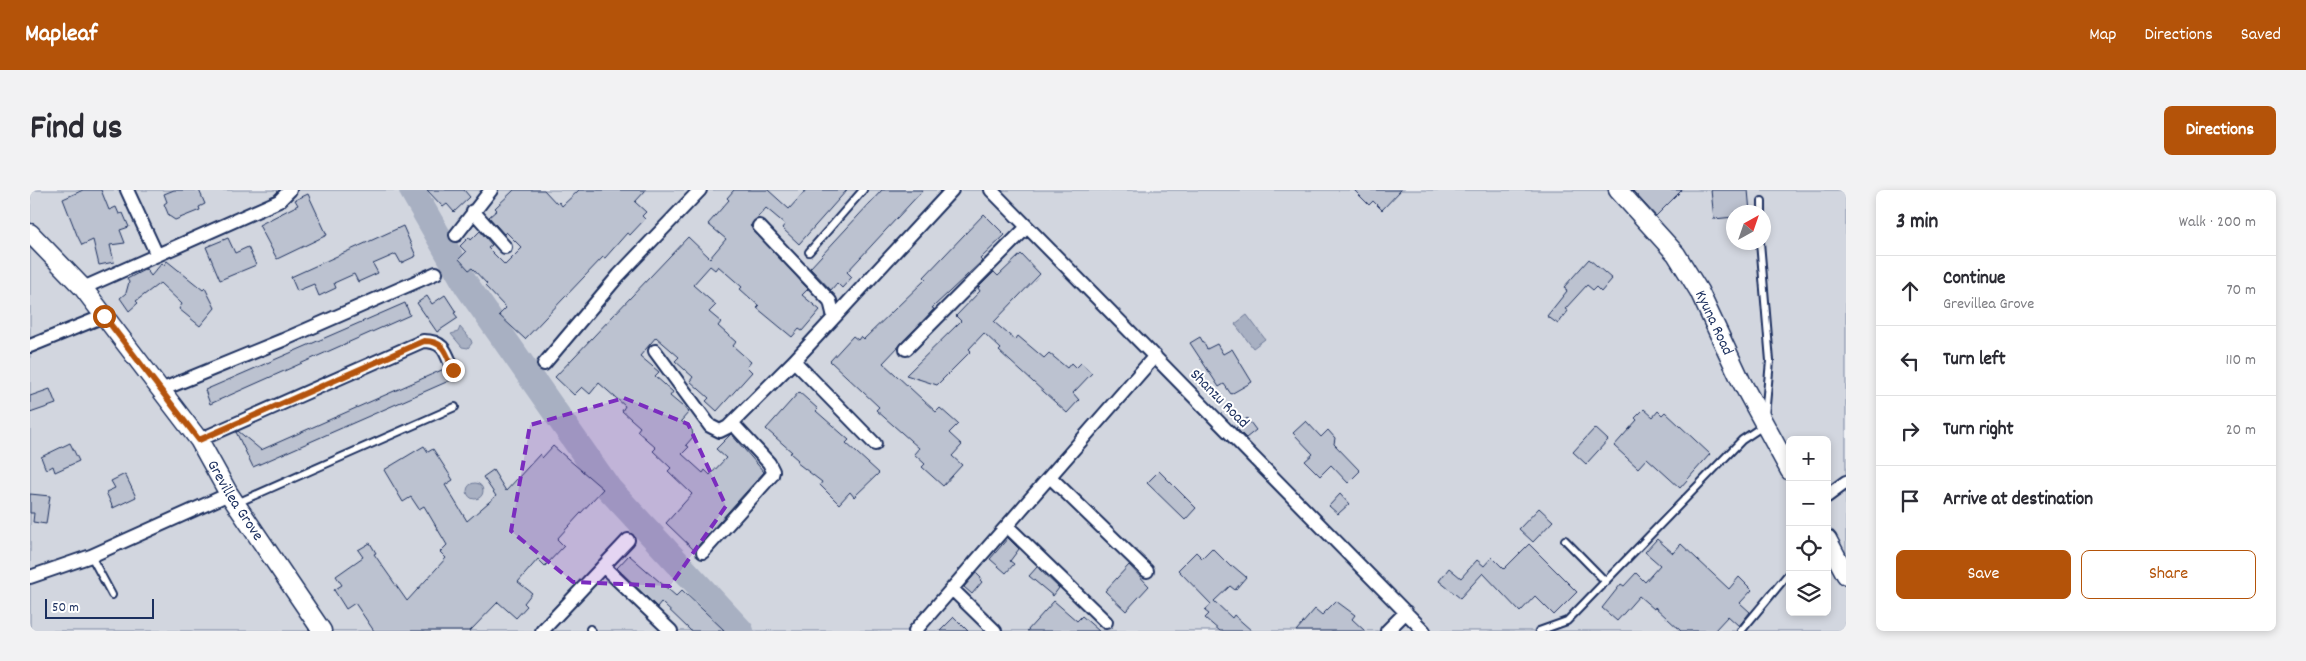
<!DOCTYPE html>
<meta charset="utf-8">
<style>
:root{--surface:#fff;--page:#f2f2f3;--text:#2b2b33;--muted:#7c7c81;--line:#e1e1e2;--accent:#b45309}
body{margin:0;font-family:Dekko,sans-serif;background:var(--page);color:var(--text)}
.controls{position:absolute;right:15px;bottom:15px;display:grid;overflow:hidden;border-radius:8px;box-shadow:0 2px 8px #0003}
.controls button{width:45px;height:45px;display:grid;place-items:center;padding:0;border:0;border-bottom:1px solid var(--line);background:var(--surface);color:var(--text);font:25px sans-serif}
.compass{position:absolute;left:1696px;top:15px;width:45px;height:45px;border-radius:50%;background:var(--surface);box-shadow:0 2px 8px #0003;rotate:40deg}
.scale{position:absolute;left:15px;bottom:12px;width:109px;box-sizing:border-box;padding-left:5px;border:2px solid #1b2f5e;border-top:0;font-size:14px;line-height:18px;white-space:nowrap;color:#1b2f5e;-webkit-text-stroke:4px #fff;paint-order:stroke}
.stop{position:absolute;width:15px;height:15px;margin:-11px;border:4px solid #b45309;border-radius:50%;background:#fff}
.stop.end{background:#b45309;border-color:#fff;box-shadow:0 1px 5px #0008}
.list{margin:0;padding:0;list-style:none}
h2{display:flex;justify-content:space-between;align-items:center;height:65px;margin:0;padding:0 20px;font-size:21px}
h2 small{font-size:16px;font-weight:400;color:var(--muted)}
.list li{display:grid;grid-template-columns:32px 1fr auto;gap:15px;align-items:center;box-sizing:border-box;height:70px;padding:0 20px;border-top:1px solid var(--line)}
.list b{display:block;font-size:19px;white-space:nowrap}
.list p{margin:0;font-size:16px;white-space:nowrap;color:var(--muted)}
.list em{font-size:16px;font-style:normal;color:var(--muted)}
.actions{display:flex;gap:10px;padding:15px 20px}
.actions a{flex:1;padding:11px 0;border:1px solid var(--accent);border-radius:8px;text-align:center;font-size:18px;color:var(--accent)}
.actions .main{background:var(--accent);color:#fff}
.icon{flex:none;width:28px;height:28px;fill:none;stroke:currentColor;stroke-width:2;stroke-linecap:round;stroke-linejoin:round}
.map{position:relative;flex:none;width:1816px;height:441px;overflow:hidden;border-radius:8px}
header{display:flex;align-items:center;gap:30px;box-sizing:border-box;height:70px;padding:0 25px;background:var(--accent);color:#fff}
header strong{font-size:24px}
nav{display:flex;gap:28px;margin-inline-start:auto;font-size:18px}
.intro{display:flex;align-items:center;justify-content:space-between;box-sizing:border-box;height:120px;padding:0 30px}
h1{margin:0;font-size:35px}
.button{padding:12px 22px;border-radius:8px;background:var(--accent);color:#fff;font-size:18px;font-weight:700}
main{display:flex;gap:30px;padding:0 30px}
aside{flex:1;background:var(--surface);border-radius:8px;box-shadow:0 2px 8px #0003}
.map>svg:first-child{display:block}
</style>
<header>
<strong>Mapleaf</strong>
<nav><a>Map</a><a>Directions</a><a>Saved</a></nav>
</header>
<div class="intro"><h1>Find us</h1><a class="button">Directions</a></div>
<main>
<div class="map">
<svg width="1816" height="441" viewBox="0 0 1816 441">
<rect width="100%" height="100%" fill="#f1f2f5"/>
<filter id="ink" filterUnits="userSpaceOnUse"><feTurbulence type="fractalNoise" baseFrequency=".02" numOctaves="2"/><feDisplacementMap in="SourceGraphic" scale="10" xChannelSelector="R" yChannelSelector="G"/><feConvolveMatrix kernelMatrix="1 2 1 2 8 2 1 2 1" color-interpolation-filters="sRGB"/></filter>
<g filter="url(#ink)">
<path fill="#d2d6df" stroke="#76829e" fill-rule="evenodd" d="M 0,0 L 1816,0 L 1816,441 L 0,441 ZM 1704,22 L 1734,22 L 1734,52 L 1704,52 ZM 1760,250 L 1797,250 L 1797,422 L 1760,422 Z"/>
<path fill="#a8b0c2" stroke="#707c9a" d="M 1217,125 L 1235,149 L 1223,158 L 1205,134 Z
M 430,137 L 441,150 L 442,153 L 438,158 L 432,157 L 421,144 L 428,142 Z
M437 301a8 8 0 1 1 16 0a8 8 0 1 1-16 0Z"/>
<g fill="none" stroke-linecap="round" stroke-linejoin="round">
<path stroke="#a8b0c2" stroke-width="26" d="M 382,0 L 437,96 L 579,299 L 711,441"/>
</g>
<path fill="#bcc2d0" stroke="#1b2f5e" d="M 53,0 L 71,0 L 79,20 L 86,17 L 89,24 L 93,23 L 99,37 L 90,40 L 95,53 L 80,55 L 84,72 L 69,75 L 63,50 L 52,55 L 47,45 L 33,9 Z
M 144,0 L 169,0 L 175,14 L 169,17 L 170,20 L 145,30 L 139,26 L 134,14 L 137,12 L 134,4 Z
M 397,0 L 434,0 L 440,7 L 424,22 L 417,14 L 413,17 Z
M 484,0 L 514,0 L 527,14 L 529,12 L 532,16 L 549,0 L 616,0 L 605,12 L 616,22 L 612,26 L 615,29 L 600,45 L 597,43 L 575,68 L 573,67 L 495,149 L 469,125 L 476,118 L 455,96 L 457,94 L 442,78 L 439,80 L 429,69 L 436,62 L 430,56 L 439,47 L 441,50 L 450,41 L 462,55 L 458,58 L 475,75 L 492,58 L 476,42 L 474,44 L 459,27 L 467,20 L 465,18 Z
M 704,0 L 738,0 L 759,19 L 776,0 L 817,0 L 769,54 L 752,38 L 755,34 L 736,18 L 720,36 L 778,99 L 772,105 L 790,120 L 772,141 L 769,139 L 762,147 L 727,118 L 729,116 L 710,99 L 712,97 L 688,76 L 685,80 L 680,76 L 663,95 L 686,115 L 679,122 L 691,132 L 688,136 L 706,152 L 703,156 L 721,172 L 717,177 L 722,182 L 687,221 L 676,211 L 679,208 L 660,191 L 663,187 L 645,171 L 649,167 L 626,147 L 610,166 L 629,182 L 625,186 L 643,202 L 640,206 L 659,222 L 651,231 L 662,240 L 663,247 L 656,255 L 659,257 L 652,264 L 673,283 L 675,280 L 680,285 L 696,268 L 686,259 L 701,244 L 734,282 L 664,360 L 636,333 L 662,304 L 638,281 L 641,278 L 623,261 L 626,258 L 607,241 L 610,237 L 592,221 L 595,216 L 569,193 L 560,204 L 552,197 L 544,205 L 525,187 L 658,47 L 680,68 L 696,49 L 678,34 L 699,10 L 697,8 Z
M 852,0 L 893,0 L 817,82 L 822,87 L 812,98 L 807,93 L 801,100 L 780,78 Z
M 1324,0 L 1371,0 L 1352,20 L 1343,11 L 1339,15 Z
M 1602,0 L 1652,0 L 1626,26 Z
M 1681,0 L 1718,0 L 1720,22 L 1704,22 L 1704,27 L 1684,29 Z
M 278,4 L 297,45 L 247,69 L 229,35 L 268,15 L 265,10 Z
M 954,24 L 975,45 L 950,69 L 952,71 L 902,118 L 904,119 L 853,173 L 906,222 L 910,218 L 928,234 L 919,243 L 932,255 L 922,266 L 932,275 L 913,296 L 892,277 L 895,274 L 884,264 L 889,258 L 846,220 L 849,217 L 800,171 L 823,146 L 828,150 L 831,146 L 834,149 L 896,89 L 894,87 Z
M 373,36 L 386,66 L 371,73 L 366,64 L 343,74 L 348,83 L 328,92 L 324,84 L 304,93 L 306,98 L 289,106 L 284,94 L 267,101 L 261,87 Z
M 198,48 L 205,63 L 218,57 L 226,75 L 190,90 L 176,57 Z
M 991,64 L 1010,84 L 964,132 L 985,150 L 988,146 L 1014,168 L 1019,163 L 1037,178 L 1041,173 L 1046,178 L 1051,173 L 1062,183 L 1043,203 L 1049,210 L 1037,223 L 969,161 L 971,159 L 954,143 L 939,159 L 941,161 L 907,195 L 876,185 L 931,131 L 926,126 L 950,101 L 948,98 L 964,82 L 968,86 Z
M 1559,69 L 1582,89 L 1571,102 L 1566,97 L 1563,100 L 1557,95 L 1535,119 L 1538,121 L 1528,134 L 1517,126 L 1537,101 L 1534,97 Z
M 137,71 L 173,100 L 175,98 L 185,118 L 170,136 L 149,119 L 152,114 L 130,93 L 106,111 L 108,113 L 99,121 L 90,108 L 96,103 L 99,92 L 97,89 L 116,79 L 121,86 L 132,73 L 134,75 Z
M 415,105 L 426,122 L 424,123 L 428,128 L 407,142 L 387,113 L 397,106 L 402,114 Z
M 375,113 L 380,125 L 180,214 L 175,200 Z
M 1170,147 L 1177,159 L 1187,154 L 1193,164 L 1202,159 L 1222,192 L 1201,204 L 1194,194 L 1189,197 L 1160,153 Z
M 414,179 L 421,190 L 223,277 L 206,242 L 208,241 L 231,260 Z
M 20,199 L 26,214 L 0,223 L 0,206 Z
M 769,202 L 788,219 L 786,221 L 819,250 L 816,253 L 849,283 L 824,307 L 820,302 L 809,314 L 790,295 L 792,292 L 766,272 L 768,270 L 760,263 L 762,262 L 736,239 Z
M 1614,219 L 1623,227 L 1628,221 L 1632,225 L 1635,222 L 1680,264 L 1650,298 L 1617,268 L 1608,278 L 1584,256 L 1607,230 L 1605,228 Z
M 1217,228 L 1226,240 L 1216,248 L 1206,238 Z
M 1276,231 L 1291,247 L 1298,240 L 1305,248 L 1304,254 L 1330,281 L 1318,293 L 1301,275 L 1290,286 L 1275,271 L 1283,264 L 1263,243 Z
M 1565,238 L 1578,250 L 1556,274 L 1543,262 Z
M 40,253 L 49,271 L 25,282 L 23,276 L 16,280 L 11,267 Z
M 394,256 L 398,262 L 403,259 L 423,290 L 415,295 L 437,331 L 466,306 L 453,287 L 463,280 L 476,301 L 510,264 L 512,268 L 523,256 L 573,299 L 527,349 L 534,356 L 515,376 L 508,369 L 488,392 L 502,403 L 494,413 L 497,416 L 486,428 L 468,412 L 440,441 L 344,441 L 325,413 L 316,419 L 304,400 L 312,395 L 306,386 L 333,367 L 328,360 L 340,353 L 346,363 L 344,364 L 377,411 L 416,368 L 410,362 L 417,355 L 394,316 L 389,319 L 381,307 L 373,312 L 354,280 Z
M 1129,281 L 1166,318 L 1155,330 L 1117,293 Z
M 95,284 L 106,307 L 83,318 L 76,302 L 85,298 L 81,291 Z
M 0,304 L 20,306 L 16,334 L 3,332 L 4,323 L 0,323 Z
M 1310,304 L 1319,314 L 1308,324 L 1299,316 Z
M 1509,318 L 1523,331 L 1503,352 L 1489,339 Z
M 978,348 L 989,359 L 980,371 L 984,374 L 976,383 L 960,369 Z
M 1627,349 L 1643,363 L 1651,354 L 1699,399 L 1709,387 L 1722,400 L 1710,413 L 1720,422 L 1709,436 L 1698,426 L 1684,441 L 1651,441 L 1625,417 L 1624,419 L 1609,406 L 1587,431 L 1572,418 L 1591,394 L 1594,396 L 1606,383 L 1615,392 L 1630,375 L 1615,362 Z
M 1499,354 L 1547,402 L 1524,425 L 1505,406 L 1490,422 L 1453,383 L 1430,408 L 1409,391 L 1419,378 L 1431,388 L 1447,370 L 1454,376 L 1462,367 L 1474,379 Z
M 1182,358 L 1201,377 L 1203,376 L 1216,387 L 1205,400 L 1200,396 L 1184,411 L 1202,428 L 1204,425 L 1222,441 L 1190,441 L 1175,428 L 1179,424 L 1175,421 L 1181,414 L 1148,380 L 1166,362 L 1172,368 Z
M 599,365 L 646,406 L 652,400 L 695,441 L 661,441 L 631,412 L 627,417 L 587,378 Z
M 1099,375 L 1119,396 L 1096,421 L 1075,401 Z
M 1007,377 L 1029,398 L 1023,406 L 999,386 Z
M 946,383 L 951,388 L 950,390 L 952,392 L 942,404 L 934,397 Z
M 1024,411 L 1047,431 L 1052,426 L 1069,441 L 997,441 Z
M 1306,411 L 1325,425 L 1322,429 L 1335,441 L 1266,441 L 1285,419 L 1292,425 Z
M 924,427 L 938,441 L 910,441 Z"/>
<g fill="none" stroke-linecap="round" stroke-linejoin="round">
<defs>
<path id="lane" d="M 1732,22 L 1732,11
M 1730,52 L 1740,171 L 1735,226
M 779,62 L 833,0
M 207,313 L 425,217
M 1535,350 L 1576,392
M 61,366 L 82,405
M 560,439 L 562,441
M 1509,441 L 1537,431 L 1712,250 L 1733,236
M 1711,441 L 1760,382"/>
<path id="street" d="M 97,0 L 127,65
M 961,0 L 1394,441
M 443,21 L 475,57
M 729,36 L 800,111 L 804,127
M 426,45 L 461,0
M 53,98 L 249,11 L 260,0
M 0,156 L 74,126
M 876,159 L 997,37
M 625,161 L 680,236 L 690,241 L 698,237 L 764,171 L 922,0
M 764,171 L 845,254
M 514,174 L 589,85 L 670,0
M 131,200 L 253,150 L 406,83
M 169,250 L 393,151 C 415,151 416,163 423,180
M 1020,287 L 1117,381
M 1797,306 L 1816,292
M 977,336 L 1076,432
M 673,362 L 742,285 L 743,281 L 739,273 L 703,234
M 573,376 L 641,441
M 0,387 L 61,366 L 199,304
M 922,399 L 965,441
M 512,441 L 598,350
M 885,441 L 1125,166
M 1357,441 L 1376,422"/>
<g id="secondary">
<path id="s1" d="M 1588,0 L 1646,64 L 1669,101 L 1711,191 L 1760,281"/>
<path id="s2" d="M 0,43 L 53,98 L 169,250 L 199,304 L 292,441"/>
<path d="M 1797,349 L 1816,385"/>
</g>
</defs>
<use href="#lane" stroke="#1b2f5e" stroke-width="10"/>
<use href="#street" stroke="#1b2f5e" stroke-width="16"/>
<use href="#secondary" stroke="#1b2f5e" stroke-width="21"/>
<use href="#lane" stroke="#fff" stroke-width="6"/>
<use href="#street" stroke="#fff" stroke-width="12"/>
<use href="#secondary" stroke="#fff" stroke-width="18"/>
</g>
</g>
<g fill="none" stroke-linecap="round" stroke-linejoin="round" filter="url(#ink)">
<path stroke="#b45309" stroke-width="6" d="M 74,126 L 169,250 L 394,151 C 415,151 416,163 423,180"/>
</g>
<path fill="#7b2cbf" fill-opacity="0.2" stroke="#7b2cbf" stroke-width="4" stroke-dasharray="10 6" stroke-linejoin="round" d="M 594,208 L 658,234 L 696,316 L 640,396 L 543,392 L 481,341 L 500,235 Z"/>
<g text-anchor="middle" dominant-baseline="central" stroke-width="4" stroke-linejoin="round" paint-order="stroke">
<g font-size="16" fill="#1b2f5e" stroke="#fff">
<text stroke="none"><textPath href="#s1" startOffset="165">Kyuna Road</textPath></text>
<text transform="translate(1189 209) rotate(45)">Shanzu Road</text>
<text stroke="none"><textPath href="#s2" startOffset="338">Grevillea Grove</textPath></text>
</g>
</g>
</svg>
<div class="controls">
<button>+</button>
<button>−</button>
<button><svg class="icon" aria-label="locate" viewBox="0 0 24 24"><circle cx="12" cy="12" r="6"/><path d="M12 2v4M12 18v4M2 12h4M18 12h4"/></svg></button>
<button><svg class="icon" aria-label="layers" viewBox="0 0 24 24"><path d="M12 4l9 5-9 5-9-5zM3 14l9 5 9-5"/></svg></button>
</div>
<svg class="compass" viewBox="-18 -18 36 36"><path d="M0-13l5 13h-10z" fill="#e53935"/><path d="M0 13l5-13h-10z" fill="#7c7c81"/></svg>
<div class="scale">50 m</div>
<div class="stop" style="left:74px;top:126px"></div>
<div class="stop end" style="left:423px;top:180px"></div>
</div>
<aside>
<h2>3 min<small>Walk · 200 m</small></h2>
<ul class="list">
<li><svg class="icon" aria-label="ahead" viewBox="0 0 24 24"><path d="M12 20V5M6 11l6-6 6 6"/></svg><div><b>Continue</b><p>Grevillea Grove</p></div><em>70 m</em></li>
<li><svg class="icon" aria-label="left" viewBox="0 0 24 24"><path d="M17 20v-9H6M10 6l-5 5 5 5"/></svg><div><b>Turn left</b></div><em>110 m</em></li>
<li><svg class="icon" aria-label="right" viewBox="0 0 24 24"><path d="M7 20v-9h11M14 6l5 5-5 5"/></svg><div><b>Turn right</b></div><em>20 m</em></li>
<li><svg class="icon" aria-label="arrive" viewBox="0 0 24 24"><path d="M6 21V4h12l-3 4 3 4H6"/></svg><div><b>Arrive at destination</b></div></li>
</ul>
<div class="actions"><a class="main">Save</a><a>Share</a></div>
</aside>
</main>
